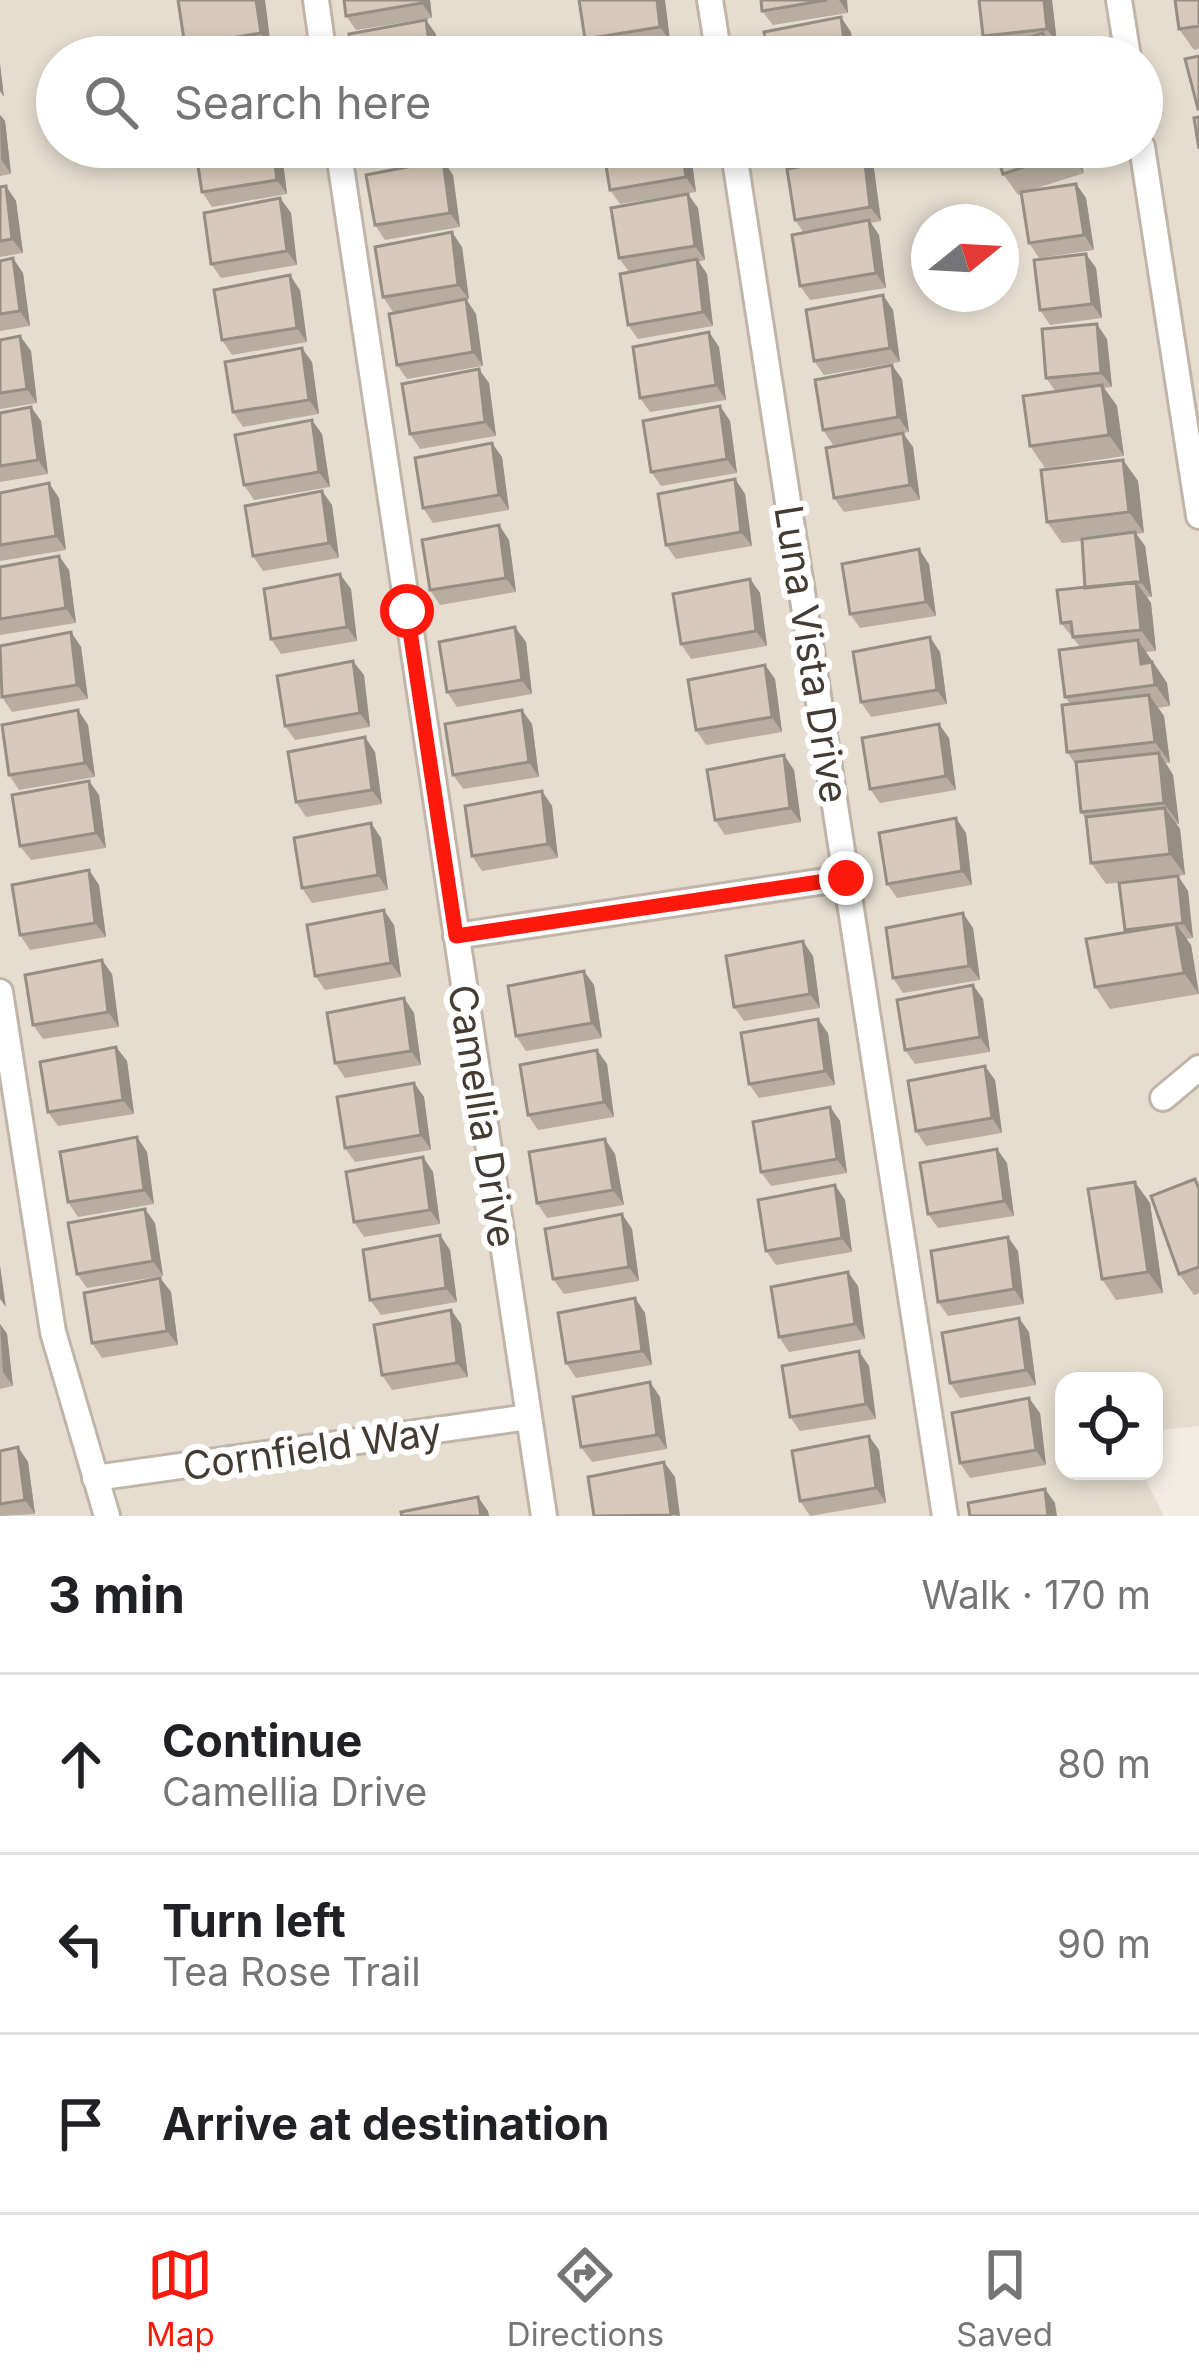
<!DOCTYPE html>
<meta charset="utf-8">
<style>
:root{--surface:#fff;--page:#f2f2f2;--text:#202124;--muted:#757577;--line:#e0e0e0;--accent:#ff190c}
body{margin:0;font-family:Inter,sans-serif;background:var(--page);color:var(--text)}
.controls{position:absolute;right:36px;bottom:36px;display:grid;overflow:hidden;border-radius:24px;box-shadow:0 6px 18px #0003}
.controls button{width:108px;height:108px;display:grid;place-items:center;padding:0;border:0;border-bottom:3px solid var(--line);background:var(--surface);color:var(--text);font:60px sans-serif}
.compass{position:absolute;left:911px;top:204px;width:108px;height:108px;border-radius:50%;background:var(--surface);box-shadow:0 6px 18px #0003;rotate:72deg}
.stop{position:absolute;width:36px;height:36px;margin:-27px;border:9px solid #ff190c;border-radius:50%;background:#fff}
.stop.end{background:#ff190c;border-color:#fff;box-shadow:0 3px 12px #0008}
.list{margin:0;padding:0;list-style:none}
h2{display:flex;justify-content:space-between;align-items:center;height:156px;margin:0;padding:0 48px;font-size:51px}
h2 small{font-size:39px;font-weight:400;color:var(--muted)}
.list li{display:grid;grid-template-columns:78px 1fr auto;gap:36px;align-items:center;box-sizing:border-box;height:180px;padding:0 48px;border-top:3px solid var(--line)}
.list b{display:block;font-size:45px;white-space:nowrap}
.list p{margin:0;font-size:39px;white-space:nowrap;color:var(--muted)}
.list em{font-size:39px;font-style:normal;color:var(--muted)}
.icon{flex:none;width:66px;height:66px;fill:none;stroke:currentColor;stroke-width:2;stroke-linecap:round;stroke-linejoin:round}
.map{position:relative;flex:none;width:1199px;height:1516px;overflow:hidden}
.search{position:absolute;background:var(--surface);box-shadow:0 6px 18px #0003;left:36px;right:36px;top:36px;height:132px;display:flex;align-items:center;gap:30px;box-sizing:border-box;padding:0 42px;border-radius:66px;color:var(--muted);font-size:45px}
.sheet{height:696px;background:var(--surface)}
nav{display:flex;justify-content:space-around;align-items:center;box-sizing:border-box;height:168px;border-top:3px solid var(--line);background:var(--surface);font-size:33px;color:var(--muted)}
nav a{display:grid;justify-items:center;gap:6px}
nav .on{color:var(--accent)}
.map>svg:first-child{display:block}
</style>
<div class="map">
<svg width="1199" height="1516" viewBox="0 0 1199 1516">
<rect width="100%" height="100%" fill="#f2ece2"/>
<path fill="#e6ddd0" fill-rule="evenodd" d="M 0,0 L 1199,0 L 1199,1426 L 1154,1431 L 1154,1381 L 1064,1381 L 1064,1471 L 1141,1471 L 1164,1516 L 0,1516 ZM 57,57 L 1142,57 L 1142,147 L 57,147 ZM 929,222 L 1001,222 L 1001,294 L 929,294 Z"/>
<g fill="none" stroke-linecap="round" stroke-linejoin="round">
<defs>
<path id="street" d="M 316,0 L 324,57
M 710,0 L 719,57
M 1119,0 L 1128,57
M 338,147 L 544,1516
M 733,147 L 945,1516
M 1142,147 L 1199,516
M 456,936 L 846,878
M 0,992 L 53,1332 L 107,1516
M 1163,1098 L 1199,1068
M 95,1478 L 528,1417"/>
</defs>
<use href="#street" stroke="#c0b5a8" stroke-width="30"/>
<use href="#street" stroke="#fff" stroke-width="24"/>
</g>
<path fill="#b9ada1" d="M 265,0 L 271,48 L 216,57 L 193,57 L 185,46 Z
M 344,0 L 430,0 L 432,18 L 356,30 L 346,16 Z
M 665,0 L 670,41 L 595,54 L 585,39 Z
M 761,0 L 847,0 L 848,13 L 773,25 L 762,11 Z
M 1052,0 L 1057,43 L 1051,44 L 1059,57 L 971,57 L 992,50 L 983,36 Z
M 1199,0 L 1199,49 L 1194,50 L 1179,29 Z
M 0,115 L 5,121 L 11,174 L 0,176 Z
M 281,147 L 287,194 L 212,207 L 202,192 Z
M 367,147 L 453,147 L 454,154 L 377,167 L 367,152 Z
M 603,147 L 690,147 L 696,192 L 620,204 L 610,190 Z
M 781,147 L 867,147 L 868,154 L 792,166 L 782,152 Z
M 1076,147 L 1084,173 L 1031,190 L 1076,184 L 1086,198 L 1094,250 L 1039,258 L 1029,243 L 1022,194 L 1018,195 L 1003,174 Z
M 864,155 L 874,169 L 881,221 L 871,223 L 879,235 L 886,288 L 810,300 L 800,286 L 804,233 L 795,220 Z
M 453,175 L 460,227 L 385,240 L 375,225 Z
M 0,187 L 16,201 L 23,253 L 0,257 Z
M 280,198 L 291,213 L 297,265 L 221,278 L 211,264 Z
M 698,208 L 705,260 L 698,262 L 707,274 L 713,326 L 638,339 L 628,325 L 629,272 L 619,258 Z
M 462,247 L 469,299 L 466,299 L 476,314 L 483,366 L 407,379 L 397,365 L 460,301 L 393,312 L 383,297 Z
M 0,261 L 23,273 L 30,326 L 0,331 Z
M 1096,268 L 1102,318 L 1050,325 L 1040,310 Z
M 300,290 L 307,342 L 232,355 L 222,340 Z
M 883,295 L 893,310 L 900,362 L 824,375 L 814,361 Z
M 709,332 L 719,347 L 726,400 L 650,412 L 640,398 Z
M 20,336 L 31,351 L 37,403 L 0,409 L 0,340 Z
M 1107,339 L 1112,387 L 1104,388 L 1117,406 L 1124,456 L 1045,468 L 1030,446 L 1056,392 L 1046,378 Z
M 312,362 L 319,414 L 243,427 L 233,412 Z
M 892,365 L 902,379 L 909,432 L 833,445 L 823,430 Z
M 489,383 L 496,436 L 420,449 L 410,434 Z
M 720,406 L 730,421 L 737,473 L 661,486 L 651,472 Z
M 31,407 L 41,421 L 48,474 L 0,482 L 0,413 Z
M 322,434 L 330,487 L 254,500 L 244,485 Z
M 913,447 L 920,500 L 844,512 L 834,498 Z
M 502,457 L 509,510 L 433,523 L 423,508 Z
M 1123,460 L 1138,481 L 1144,533 L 1136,534 L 1145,546 L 1152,597 L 1147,597 L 1151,603 L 1156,651 L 1146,652 L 1167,683 L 1170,706 L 1158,708 L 1164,716 L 1170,763 L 1166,763 L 1173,775 L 1179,824 L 1177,824 L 1180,829 L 1185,875 L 1106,884 L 1091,863 L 1086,819 L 1081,812 L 1076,765 L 1067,752 L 1070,704 L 1065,697 L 1080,647 L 1061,623 L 1085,588 L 1082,541 L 1062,543 L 1047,522 Z
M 735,479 L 745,494 L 752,546 L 676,559 L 666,545 Z
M 322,491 L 332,505 L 339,558 L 263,571 L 253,556 Z
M 0,493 L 59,498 L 66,550 L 0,561 Z
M 499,525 L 509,540 L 516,592 L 440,605 L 430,590 Z
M 59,556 L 69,570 L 76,623 L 0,635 L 0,567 Z
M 929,564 L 936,616 L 860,628 L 850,614 Z
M 750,579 L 760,593 L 767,646 L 691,659 L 681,644 Z
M 351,589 L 357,641 L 281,654 L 271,639 Z
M 71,632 L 81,647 L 88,699 L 12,712 L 2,697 Z
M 526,642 L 532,694 L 457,707 L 447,692 Z
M 940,652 L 947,704 L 871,717 L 861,702 Z
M 765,665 L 775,679 L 782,732 L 706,745 L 696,730 Z
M 364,675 L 370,727 L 295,740 L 285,726 Z
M 78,710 L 88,725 L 95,777 L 19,790 L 9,775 Z
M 532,724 L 539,777 L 463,789 L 453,775 Z
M 949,738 L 956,790 L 880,803 L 870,789 Z
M 375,752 L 382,804 L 306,817 L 296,802 Z
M 784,755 L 794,770 L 801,822 L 725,835 L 715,820 Z
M 89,781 L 99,795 L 106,848 L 31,860 L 20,846 Z
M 542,791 L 552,806 L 558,858 L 482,871 L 472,856 Z
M 371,823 L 381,838 L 388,890 L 312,903 L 302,888 Z
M 966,833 L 972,885 L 897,898 L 887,884 Z
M 89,870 L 99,885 L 106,937 L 30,950 L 20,935 Z
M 1178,876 L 1188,891 L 1193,938 L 1186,939 L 1191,945 L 1199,994 L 1110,1009 L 1095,987 L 1126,932 L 1125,930 Z
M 394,925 L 401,977 L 325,990 L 315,976 Z
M 973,928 L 980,980 L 903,993 L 893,978 Z
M 813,956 L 820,1008 L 744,1021 L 734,1007 Z
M 112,974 L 119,1027 L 43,1039 L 33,1025 Z
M 594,985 L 602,1038 L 526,1051 L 516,1036 Z
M 404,998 L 414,1013 L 421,1065 L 345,1078 L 335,1063 Z
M 983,999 L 990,1052 L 915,1064 L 905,1050 Z
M 828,1033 L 835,1085 L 759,1098 L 749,1084 Z
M 116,1047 L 127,1061 L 134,1114 L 58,1126 L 48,1112 Z
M 607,1064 L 614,1117 L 538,1130 L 528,1115 Z
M 995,1080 L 1002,1133 L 926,1146 L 916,1131 Z
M 414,1083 L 424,1097 L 431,1150 L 355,1162 L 345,1148 Z
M 830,1107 L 840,1121 L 847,1173 L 771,1186 L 761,1172 Z
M 137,1137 L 147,1152 L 154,1204 L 78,1217 L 68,1202 Z
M 615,1154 L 624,1205 L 547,1218 L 537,1203 Z
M 423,1157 L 433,1172 L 440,1224 L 364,1237 L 354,1222 Z
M 1007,1163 L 1014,1216 L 938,1228 L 928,1214 Z
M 1195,1179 L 1199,1184 L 1199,1293 L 1194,1295 L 1179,1274 Z
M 835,1185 L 845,1200 L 852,1252 L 776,1265 L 766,1251 Z
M 1150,1203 L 1163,1293 L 1116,1300 L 1102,1279 Z
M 622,1214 L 632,1229 L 639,1281 L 564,1294 L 553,1279 Z
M 155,1223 L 163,1276 L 87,1288 L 77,1274 Z
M 440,1235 L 450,1250 L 457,1302 L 381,1315 L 370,1300 Z
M 1018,1251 L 1024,1304 L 948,1316 L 938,1302 Z
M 160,1278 L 171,1292 L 178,1345 L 102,1358 L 92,1343 Z
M 858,1286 L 865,1339 L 789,1352 L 779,1337 Z
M 635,1298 L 645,1313 L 652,1365 L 576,1378 L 566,1363 Z
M 451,1310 L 461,1324 L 468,1377 L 392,1390 L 382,1375 Z
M 0,1324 L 7,1334 L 13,1386 L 0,1389 Z
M 1029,1332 L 1036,1385 L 960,1398 L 950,1383 Z
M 869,1366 L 876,1419 L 800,1431 L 790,1417 Z
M 650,1382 L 660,1397 L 667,1449 L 592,1462 L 581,1447 Z
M 1040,1413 L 1046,1465 L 970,1478 L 960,1463 Z
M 18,1447 L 28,1462 L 35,1514 L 0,1516 L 0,1451 Z
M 879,1450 L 886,1503 L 810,1516 L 800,1501 Z"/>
<path fill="#968d83" d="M 256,0 L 265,0 L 271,48 L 261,33 Z
M 422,0 L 430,0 L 432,18 L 422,3 Z
M 657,0 L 665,0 L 670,41 L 660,27 Z
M 839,0 L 847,0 L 848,13 Z
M 1044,0 L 1052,0 L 1057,43 L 1047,29 Z
M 841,17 L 851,32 L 855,57 L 846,57 Z
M 426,20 L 436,34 L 439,57 L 431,57 Z
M 1043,33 L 1058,54 L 1059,57 L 1051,57 Z
M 0,63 L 4,97 L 0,91 Z
M 0,115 L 5,121 L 11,174 L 1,159 Z
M 273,147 L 281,147 L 287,194 L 277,180 Z
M 682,147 L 690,147 L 696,192 L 686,177 Z
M 1068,147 L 1076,147 L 1084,173 L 1069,152 Z
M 864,155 L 874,169 L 881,221 L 870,207 Z
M 443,160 L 453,175 L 460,227 L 450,213 Z
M 1076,184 L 1086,198 L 1094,250 L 1084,235 Z
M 6,186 L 16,201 L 23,253 L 12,239 Z
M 688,194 L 698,208 L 705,260 L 695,246 Z
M 280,198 L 291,213 L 297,265 L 287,251 Z
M 869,220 L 879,235 L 886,288 L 876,273 Z
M 452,232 L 462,247 L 469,299 L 458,285 Z
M 1086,254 L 1096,268 L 1102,318 L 1092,304 Z
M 13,258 L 23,273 L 30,326 L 20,311 Z
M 697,259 L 707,274 L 713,326 L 703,312 Z
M 290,275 L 300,290 L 307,342 L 297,328 Z
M 883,295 L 893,310 L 900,362 L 890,348 Z
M 466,299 L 476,314 L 483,366 L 473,352 Z
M 1097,324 L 1107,339 L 1112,387 L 1101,373 Z
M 709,332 L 719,347 L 726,400 L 716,385 Z
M 20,336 L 31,351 L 37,403 L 27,389 Z
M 302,348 L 312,362 L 319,414 L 309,400 Z
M 892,365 L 902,379 L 909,432 L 898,417 Z
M 479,369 L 489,383 L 496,436 L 485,422 Z
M 1102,385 L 1117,406 L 1124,456 L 1109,435 Z
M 720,406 L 730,421 L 737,473 L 727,459 Z
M 31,407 L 41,421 L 48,474 L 38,460 Z
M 312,420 L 322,434 L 330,487 L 319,472 Z
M 903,433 L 913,447 L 920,500 L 910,485 Z
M 492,443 L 502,457 L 509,510 L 499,495 Z
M 1123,460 L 1138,481 L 1144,533 L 1129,512 Z
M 735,479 L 745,494 L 752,546 L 741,532 Z
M 49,483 L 59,498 L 66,550 L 56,536 Z
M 322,491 L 332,505 L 339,558 L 329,543 Z
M 499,525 L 509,540 L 516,592 L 506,578 Z
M 1135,532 L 1145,546 L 1152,597 L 1141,582 Z
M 919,549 L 929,564 L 936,616 L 926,602 Z
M 59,556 L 69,570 L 76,623 L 66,608 Z
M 340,574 L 351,589 L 357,641 L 347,627 Z
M 750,579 L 760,593 L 767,646 L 756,631 Z
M 1136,582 L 1151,603 L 1156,651 L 1141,630 Z
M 515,627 L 526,642 L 532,694 L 522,680 Z
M 71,632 L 81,647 L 88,699 L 77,685 Z
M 930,637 L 940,652 L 947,704 L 937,690 Z
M 1138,640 L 1167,683 L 1170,706 L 1141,664 Z
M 353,661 L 364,675 L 370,727 L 360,713 Z
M 765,665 L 775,679 L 782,732 L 772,717 Z
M 1149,695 L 1164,716 L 1170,763 L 1155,742 Z
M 78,710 L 88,725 L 95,777 L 85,763 Z
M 522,710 L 532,724 L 539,777 L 529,762 Z
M 939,724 L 949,738 L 956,790 L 946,776 Z
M 365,737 L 375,752 L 382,804 L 372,790 Z
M 1159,753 L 1173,775 L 1179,824 L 1164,803 Z
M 784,755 L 794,770 L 801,822 L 790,808 Z
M 89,781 L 99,795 L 106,848 L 96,833 Z
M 542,791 L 552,806 L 558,858 L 548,844 Z
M 1165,808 L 1180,829 L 1185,875 L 1170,854 Z
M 956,818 L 966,833 L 972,885 L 962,871 Z
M 371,823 L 381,838 L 388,890 L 378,875 Z
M 89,870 L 99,885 L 106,937 L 95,923 Z
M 1178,876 L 1188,891 L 1193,938 L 1183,923 Z
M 384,910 L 394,925 L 401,977 L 391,963 Z
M 963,913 L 973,928 L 980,980 L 969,966 Z
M 1176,924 L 1191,945 L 1199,994 L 1184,973 Z
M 803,941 L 813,956 L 820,1008 L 810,994 Z
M 102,960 L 112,974 L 119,1027 L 108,1012 Z
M 584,971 L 594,985 L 602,1038 L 592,1023 Z
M 973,985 L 983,999 L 990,1052 L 980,1037 Z
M 404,998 L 414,1013 L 421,1065 L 411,1051 Z
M 818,1019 L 828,1033 L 835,1085 L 825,1071 Z
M 116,1047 L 127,1061 L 134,1114 L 123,1100 Z
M 597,1050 L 607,1064 L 614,1117 L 604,1102 Z
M 985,1066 L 995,1080 L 1002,1133 L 992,1118 Z
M 414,1083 L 424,1097 L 431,1150 L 421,1135 Z
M 830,1107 L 840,1121 L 847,1173 L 837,1159 Z
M 137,1137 L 147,1152 L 154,1204 L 144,1190 Z
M 605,1139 L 615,1154 L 624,1205 L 613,1190 Z
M 997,1149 L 1007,1163 L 1014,1216 L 1004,1201 Z
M 423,1157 L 433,1172 L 440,1224 L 430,1210 Z
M 1135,1182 L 1150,1203 L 1163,1293 L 1148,1272 Z
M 835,1185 L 845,1200 L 852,1252 L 842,1238 Z
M 145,1209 L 155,1223 L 163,1276 L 153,1261 Z
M 622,1214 L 632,1229 L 639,1281 L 629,1267 Z
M 440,1235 L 450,1250 L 457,1302 L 446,1288 Z
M 1008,1237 L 1018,1251 L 1024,1304 L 1014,1289 Z
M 0,1265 L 6,1307 L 0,1299 Z
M 848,1272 L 858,1286 L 865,1339 L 855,1324 Z
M 160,1278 L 171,1292 L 178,1345 L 167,1331 Z
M 635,1298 L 645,1313 L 652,1365 L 642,1351 Z
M 451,1310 L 461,1324 L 468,1377 L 457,1363 Z
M 1019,1318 L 1029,1332 L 1036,1385 L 1026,1370 Z
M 0,1324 L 7,1334 L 13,1386 L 3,1372 Z
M 859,1351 L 869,1366 L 876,1419 L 866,1404 Z
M 650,1382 L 660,1397 L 667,1449 L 657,1435 Z
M 1029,1398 L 1040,1413 L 1046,1465 L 1036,1450 Z
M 869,1436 L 879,1450 L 886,1503 L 876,1488 Z
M 18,1447 L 28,1462 L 35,1514 L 25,1500 Z
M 664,1462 L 675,1477 L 680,1516 L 671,1515 Z
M 1045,1489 L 1055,1503 L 1057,1516 L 1048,1516 Z
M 478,1497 L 488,1511 L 489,1516 L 481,1516 Z"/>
<path fill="#d7c9bb" stroke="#968d83" stroke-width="3" d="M 178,0 L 256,0 L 261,33 L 185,46 Z
M 344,0 L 422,0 L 422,3 L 346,16 Z
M 579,0 L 657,0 L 660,27 L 585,39 Z
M 761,0 L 827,0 L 762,11 Z
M 979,0 L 1044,0 L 1047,29 L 983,36 Z
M 1175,0 L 1199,0 L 1199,26 L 1179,29 Z
M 841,17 L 846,57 L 768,57 L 764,32 Z
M 426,20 L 431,57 L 352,57 L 349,34 Z
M 1043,33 L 1051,57 L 971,57 Z
M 669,52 L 669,57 L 640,57 Z
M 1199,56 L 1199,109 L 1198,109 L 1185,59 Z
M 1199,117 L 1199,149 L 1194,118 Z
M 195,147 L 273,147 L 277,180 L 202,192 Z
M 367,147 L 400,147 L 367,152 Z
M 603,147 L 682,147 L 686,177 L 610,190 Z
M 781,147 L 811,147 L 782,152 Z
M 994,147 L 1068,147 L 1069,152 L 1003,174 Z
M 864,155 L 870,207 L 795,220 L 787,169 Z
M 443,160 L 450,213 L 375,225 L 366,175 Z
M 1076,184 L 1084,235 L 1029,243 L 1021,192 Z
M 6,186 L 12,239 L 0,241 L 0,187 Z
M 688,194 L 695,246 L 619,258 L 611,208 Z
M 280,198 L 287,251 L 211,264 L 204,213 Z
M 869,220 L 876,273 L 800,286 L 792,235 Z
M 452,232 L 458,285 L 383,297 L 375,247 Z
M 1086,254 L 1092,304 L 1040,310 L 1034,260 Z
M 13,258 L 20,311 L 0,314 L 0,261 Z
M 697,259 L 703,312 L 628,325 L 620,274 Z
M 290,275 L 297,328 L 222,340 L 214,290 Z
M 883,295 L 890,348 L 814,361 L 806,310 Z
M 466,299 L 473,352 L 397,365 L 389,314 Z
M 1097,324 L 1101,373 L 1046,378 L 1042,329 Z
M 709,332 L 716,385 L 640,398 L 633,347 Z
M 20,336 L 27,389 L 0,393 L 0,340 Z
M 302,348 L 309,400 L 233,412 L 225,362 Z
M 892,365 L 898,417 L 823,430 L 815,380 Z
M 479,369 L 485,422 L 410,434 L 402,384 Z
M 1102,385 L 1109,435 L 1030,446 L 1023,396 Z
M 720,406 L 727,459 L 651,472 L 643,421 Z
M 31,407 L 38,460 L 0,466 L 0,413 Z
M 312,420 L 319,472 L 244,485 L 235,435 Z
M 903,433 L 910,485 L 834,498 L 826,448 Z
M 492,443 L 499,495 L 423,508 L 415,458 Z
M 1123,460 L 1129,512 L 1047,522 L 1041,470 Z
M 735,479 L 741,532 L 666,545 L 658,494 Z
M 49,483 L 56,536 L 0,545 L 0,493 Z
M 322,491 L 329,543 L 253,556 L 245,506 Z
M 499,525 L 506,578 L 430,590 L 422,540 Z
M 1135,532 L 1141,582 L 1085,588 L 1082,539 Z
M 919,549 L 926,602 L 850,614 L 842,564 Z
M 59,556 L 66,608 L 0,619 L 0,567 Z
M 340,574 L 347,627 L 271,639 L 264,589 Z
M 750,579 L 756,631 L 681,644 L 673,594 Z
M 1136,582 L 1141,630 L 1073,637 L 1071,622 L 1061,623 L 1057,590 Z
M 515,627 L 522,680 L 447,692 L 439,642 Z
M 71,632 L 77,685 L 2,697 L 0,646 Z
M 930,637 L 937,690 L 861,702 L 853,652 Z
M 1138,640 L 1141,664 L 1152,662 L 1155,685 L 1065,697 L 1059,650 Z
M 353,661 L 360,713 L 285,726 L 277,676 Z
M 765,665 L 772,717 L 696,730 L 688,680 Z
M 1149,695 L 1155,742 L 1067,752 L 1062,705 Z
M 78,710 L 85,763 L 9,775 L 2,725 Z
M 522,710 L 529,762 L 453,775 L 445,724 Z
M 939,724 L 946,776 L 870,789 L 862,738 Z
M 365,737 L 372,790 L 296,802 L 288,752 Z
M 1159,753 L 1164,803 L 1081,812 L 1076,762 Z
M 784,755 L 790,808 L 715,820 L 707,770 Z
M 89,781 L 96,833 L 20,846 L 12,795 Z
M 542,791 L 548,844 L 472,856 L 465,806 Z
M 1165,808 L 1170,854 L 1091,863 L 1086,817 Z
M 956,818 L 962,871 L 887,884 L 879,833 Z
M 371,823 L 378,875 L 302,888 L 294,838 Z
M 89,870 L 95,923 L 20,935 L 12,885 Z
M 1178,876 L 1183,923 L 1125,930 L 1119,883 Z
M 384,910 L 391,963 L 315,976 L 307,925 Z
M 963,913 L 969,966 L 893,978 L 886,928 Z
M 1176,924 L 1184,973 L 1095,987 L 1086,939 Z
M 803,941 L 810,994 L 734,1007 L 726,956 Z
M 102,960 L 108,1012 L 33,1025 L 25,975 Z
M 584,971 L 592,1023 L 516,1036 L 508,986 Z
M 973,985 L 980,1037 L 905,1050 L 897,1000 Z
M 404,998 L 411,1051 L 335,1063 L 327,1013 Z
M 818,1019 L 825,1071 L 749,1084 L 741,1033 Z
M 116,1047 L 123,1100 L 48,1112 L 40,1062 Z
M 597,1050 L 604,1102 L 528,1115 L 520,1065 Z
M 985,1066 L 992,1118 L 916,1131 L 908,1081 Z
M 414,1083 L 421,1135 L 345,1148 L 337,1097 Z
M 830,1107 L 837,1159 L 761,1172 L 753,1122 Z
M 137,1137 L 144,1190 L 68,1202 L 60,1152 Z
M 605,1139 L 613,1190 L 537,1203 L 529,1152 Z
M 997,1149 L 1004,1201 L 928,1214 L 920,1163 Z
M 423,1157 L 430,1210 L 354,1222 L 346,1172 Z
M 1195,1179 L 1199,1189 L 1199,1267 L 1179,1274 L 1151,1196 Z
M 1135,1182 L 1148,1272 L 1102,1279 L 1088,1189 Z
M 835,1185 L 842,1238 L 766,1251 L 758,1200 Z
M 145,1209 L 153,1261 L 77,1274 L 68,1223 Z
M 622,1214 L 629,1267 L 553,1279 L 545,1229 Z
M 440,1235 L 446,1288 L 370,1300 L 363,1250 Z
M 1008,1237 L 1014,1289 L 938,1302 L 931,1251 Z
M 848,1272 L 855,1324 L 779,1337 L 771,1287 Z
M 160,1278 L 167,1331 L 92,1343 L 84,1293 Z
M 635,1298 L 642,1351 L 566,1363 L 558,1313 Z
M 451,1310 L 457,1363 L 382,1375 L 374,1325 Z
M 1019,1318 L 1026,1370 L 950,1383 L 942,1333 Z
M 859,1351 L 866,1404 L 790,1417 L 782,1366 Z
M 650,1382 L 657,1435 L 581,1447 L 573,1397 Z
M 1029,1398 L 1036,1450 L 960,1463 L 952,1413 Z
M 869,1436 L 876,1488 L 800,1501 L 792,1451 Z
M 18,1447 L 25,1500 L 0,1504 L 0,1451 Z
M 664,1462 L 671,1515 L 594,1516 L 588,1477 Z
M 1045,1489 L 1048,1516 L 970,1516 L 968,1503 Z
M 478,1497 L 481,1516 L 402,1516 L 401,1512 Z"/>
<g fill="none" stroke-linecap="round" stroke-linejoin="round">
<path stroke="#ff190c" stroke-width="15" d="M 407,611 L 456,936 L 846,878"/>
</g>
<g text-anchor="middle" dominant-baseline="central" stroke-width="12" stroke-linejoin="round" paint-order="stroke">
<g font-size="39" fill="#443b33" stroke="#fff">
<text transform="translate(812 654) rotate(81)">Luna Vista Drive</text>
<text transform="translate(483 1116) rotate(81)">Camellia Drive</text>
<text transform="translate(312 1448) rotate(-8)">Cornfield Way</text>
</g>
</g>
</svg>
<div class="controls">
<button><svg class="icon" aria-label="locate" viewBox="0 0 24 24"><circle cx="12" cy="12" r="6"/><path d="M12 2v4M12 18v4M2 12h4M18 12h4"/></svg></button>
</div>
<svg class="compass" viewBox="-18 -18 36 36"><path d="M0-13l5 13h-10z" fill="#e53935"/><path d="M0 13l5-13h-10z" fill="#757577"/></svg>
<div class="stop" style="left:407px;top:611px"></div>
<div class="stop end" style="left:846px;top:878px"></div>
<div class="search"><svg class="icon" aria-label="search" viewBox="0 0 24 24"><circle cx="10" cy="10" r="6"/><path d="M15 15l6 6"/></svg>Search here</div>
</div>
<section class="sheet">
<h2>3 min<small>Walk · 170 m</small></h2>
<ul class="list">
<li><svg class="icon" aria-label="ahead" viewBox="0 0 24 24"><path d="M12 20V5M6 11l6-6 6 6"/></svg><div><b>Continue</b><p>Camellia Drive</p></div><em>80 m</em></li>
<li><svg class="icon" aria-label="left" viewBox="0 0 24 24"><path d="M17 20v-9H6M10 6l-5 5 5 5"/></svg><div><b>Turn left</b><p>Tea Rose Trail</p></div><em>90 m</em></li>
<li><svg class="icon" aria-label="arrive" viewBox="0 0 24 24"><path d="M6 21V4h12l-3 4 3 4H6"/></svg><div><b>Arrive at destination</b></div></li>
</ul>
</section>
<nav>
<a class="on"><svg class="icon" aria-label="map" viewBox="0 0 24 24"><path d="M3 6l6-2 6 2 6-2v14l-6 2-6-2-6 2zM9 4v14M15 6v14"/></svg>Map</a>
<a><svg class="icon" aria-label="directions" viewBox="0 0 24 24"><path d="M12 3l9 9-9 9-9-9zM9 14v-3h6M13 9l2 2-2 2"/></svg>Directions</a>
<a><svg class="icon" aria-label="saved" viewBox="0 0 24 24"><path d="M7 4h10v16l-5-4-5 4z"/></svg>Saved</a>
</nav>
